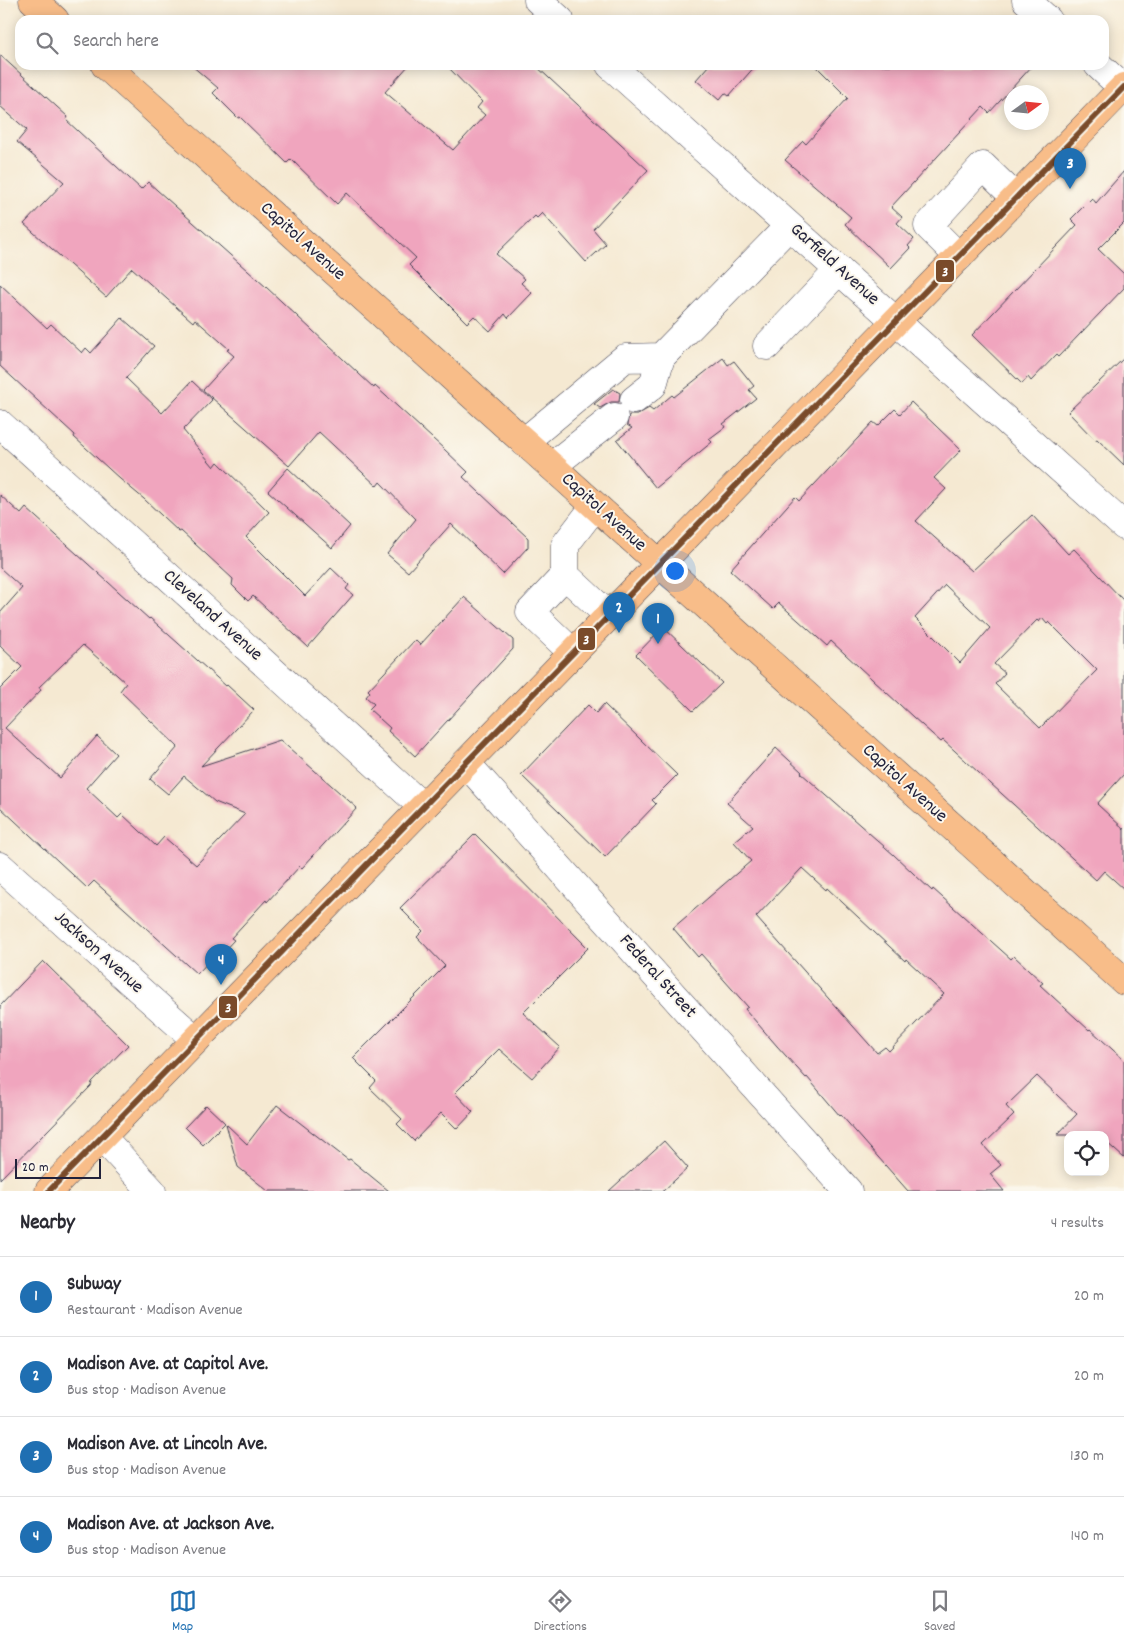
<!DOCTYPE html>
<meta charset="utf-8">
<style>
:root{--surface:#fff;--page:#f2f2f3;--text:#2b2b33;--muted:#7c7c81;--line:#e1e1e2;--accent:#1f6fb2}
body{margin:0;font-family:Dekko,sans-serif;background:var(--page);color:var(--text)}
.controls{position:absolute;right:15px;bottom:15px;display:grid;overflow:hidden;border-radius:10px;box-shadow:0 2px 12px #0003}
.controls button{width:45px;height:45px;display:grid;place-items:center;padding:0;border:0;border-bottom:1px solid var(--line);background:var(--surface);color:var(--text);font:25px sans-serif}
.compass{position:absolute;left:1004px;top:85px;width:45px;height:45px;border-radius:50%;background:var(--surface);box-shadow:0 2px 12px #0003;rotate:75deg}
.scale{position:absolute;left:15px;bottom:12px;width:86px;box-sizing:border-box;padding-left:5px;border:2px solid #22223b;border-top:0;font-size:14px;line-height:18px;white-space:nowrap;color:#22223b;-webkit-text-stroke:4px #fbf7ec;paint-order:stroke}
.you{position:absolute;left:674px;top:570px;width:18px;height:18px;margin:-12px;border:4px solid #fff;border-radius:50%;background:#1a73e8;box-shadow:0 0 0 8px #1a73e833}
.badge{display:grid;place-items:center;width:32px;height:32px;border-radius:50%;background:var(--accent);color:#fff;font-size:16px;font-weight:700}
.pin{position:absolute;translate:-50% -41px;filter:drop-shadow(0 1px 2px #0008)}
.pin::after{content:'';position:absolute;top:26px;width:18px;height:15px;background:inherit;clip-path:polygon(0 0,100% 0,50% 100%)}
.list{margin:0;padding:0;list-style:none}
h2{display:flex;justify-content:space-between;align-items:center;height:65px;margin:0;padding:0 20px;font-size:21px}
h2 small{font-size:16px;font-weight:400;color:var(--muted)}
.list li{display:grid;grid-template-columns:32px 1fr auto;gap:15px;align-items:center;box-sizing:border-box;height:80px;padding:0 20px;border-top:1px solid var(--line)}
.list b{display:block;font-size:19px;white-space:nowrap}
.list p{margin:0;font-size:16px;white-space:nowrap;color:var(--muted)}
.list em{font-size:16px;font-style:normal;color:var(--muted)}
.icon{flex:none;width:28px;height:28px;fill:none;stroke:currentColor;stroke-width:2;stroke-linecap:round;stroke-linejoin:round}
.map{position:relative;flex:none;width:1124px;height:1191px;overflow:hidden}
.search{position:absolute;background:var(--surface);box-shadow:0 2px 12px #0003;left:15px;right:15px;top:15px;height:55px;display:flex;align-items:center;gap:12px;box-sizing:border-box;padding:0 18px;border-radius:15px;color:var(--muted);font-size:19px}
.sheet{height:385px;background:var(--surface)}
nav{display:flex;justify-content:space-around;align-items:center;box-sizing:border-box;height:70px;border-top:1px solid var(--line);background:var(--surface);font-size:14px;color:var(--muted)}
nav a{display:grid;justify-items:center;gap:2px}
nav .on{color:var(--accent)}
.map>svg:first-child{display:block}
</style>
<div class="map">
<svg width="1124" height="1191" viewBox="0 0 1124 1191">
<rect width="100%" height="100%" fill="#fbf7ec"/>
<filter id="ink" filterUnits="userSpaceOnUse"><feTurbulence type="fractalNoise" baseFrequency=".02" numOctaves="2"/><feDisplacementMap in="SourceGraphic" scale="10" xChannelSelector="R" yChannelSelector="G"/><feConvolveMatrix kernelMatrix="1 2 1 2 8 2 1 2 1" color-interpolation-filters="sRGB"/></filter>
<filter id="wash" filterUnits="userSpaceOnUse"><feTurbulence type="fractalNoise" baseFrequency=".0096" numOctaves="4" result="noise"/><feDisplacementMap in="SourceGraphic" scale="20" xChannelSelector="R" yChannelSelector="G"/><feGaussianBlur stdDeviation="1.12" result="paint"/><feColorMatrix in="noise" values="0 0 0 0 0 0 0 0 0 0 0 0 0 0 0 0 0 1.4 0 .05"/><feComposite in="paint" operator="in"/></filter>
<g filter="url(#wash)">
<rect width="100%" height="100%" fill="#f5e9d2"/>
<g id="blocks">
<path fill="#f0a5be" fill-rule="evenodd" d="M 0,55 L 68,117 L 66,120 L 141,189 L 148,182 L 266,287 L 374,388 L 375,386 L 444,449 L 468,472 L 463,477 L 528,538 L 528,547 L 503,574 L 451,524 L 408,572 L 387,554 L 416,519 L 380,482 L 377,486 L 319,432 L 289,466 L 203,390 L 234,356 L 227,350 L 229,349 L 195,319 L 193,322 L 132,268 L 106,297 L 24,224 L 64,182 L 17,142 L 27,130 L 0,106 Z
M 191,65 L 409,65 L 385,92 L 453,150 L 485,115 L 477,108 L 482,102 L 446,65 L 535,65 L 648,170 L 593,229 L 606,244 L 586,262 L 542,213 L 537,218 L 535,216 L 496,254 L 525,279 L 521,283 L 532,293 L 508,318 L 505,314 L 490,331 L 474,316 L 467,323 L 409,265 L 416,258 L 347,193 L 337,204 L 291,159 L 287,163 L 240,117 L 238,118 L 213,93 L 218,88 Z
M 709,65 L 756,65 L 729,96 L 725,93 L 719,100 L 696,80 Z
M 815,65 L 1033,65 L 989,113 L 983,107 L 891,207 L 902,217 L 897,223 L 914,239 L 908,246 L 910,248 L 891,268 L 845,224 L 851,217 L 785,160 L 803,141 L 806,144 L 848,98 Z
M 1124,171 L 1124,223 L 1098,249 L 1124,274 L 1124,288 L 1058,357 L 1056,355 L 1031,381 L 1028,377 L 1022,384 L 972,335 L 1077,225 L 1071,219 L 1092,198 L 1096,203 Z
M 0,284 L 47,328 L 51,324 L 82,353 L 86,348 L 91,353 L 122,318 L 154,346 L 126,378 L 162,413 L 192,381 L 212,400 L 183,430 L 214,467 L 218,462 L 269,512 L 246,537 L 305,596 L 331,568 L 349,585 L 346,589 L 353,595 L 308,647 L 253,596 L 248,601 L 232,585 L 233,579 L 181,531 L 179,532 L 144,499 L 120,479 L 74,437 L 75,435 L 0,366 Z
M 723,358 L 728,365 L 734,361 L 754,386 L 749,390 L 756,398 L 723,424 L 725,427 L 709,439 L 712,442 L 656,488 L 617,440 L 632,428 L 627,425 L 629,415 L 637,415 L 649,408 L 653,411 L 672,395 L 674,397 Z
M 1124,358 L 1124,465 L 1097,439 L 1095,440 L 1068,412 Z
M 613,389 L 620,393 L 619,402 L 611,402 L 600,408 L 594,404 Z
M 911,402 L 961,450 L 934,478 L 946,489 L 916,521 L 972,571 L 1032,515 L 1068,554 L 1074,549 L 1124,601 L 1124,774 L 1097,804 L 1124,829 L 1124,889 L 1104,871 L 1096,880 L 943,740 L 941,742 L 913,717 L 831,641 L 827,646 L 779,603 L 773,609 L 730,570 L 795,497 L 799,501 L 873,422 L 878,426 L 895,409 L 900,414 ZM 945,585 L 990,628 L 960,663 L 915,618 ZM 1042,618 L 1047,624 L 1049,622 L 1097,670 L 1040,728 L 995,684 L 1005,673 L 994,664 L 1037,620 L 1039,622 Z
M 288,468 L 350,526 L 332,548 L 268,491 Z
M 0,495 L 21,514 L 26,508 L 149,619 L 150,618 L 226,686 L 227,685 L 254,710 L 201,766 L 280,740 L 357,808 L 302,868 L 300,866 L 267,902 L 266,900 L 231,938 L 234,940 L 219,956 L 216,954 L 197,974 L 94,881 L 87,888 L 0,807 L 0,689 L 22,667 L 0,646 L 0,613 L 22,588 L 0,568 ZM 83,645 L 126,683 L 120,691 L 178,747 L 150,779 L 168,794 L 184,776 L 215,802 L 245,814 L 196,865 L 164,837 L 156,846 L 122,814 L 118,818 L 86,788 L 116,754 L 97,736 L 60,778 L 5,728 L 41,690 L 39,687 Z
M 464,597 L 513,640 L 513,649 L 415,756 L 388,731 L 390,728 L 369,709 L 374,704 L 366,697 L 370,692 L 368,690 L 415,640 L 420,645 Z
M 663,627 L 722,683 L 693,711 L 636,655 Z
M 604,704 L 677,775 L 652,800 L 656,804 L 605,857 L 521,775 L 588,705 L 596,713 Z
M 776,748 L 802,772 L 801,773 L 894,855 L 932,891 L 933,889 L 1011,959 L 1014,956 L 1043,983 L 1040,985 L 1089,1030 L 1090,1029 L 1124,1060 L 1124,1158 L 1105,1141 L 1105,1135 L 1057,1135 L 1077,1114 L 1037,1076 L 1006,1106 L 1014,1115 L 983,1145 L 1001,1165 L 990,1174 L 1004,1191 L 908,1191 L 841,1115 L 840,1116 L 807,1077 L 806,1078 L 777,1046 L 745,1009 L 748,1007 L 701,954 L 698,957 L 673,928 L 751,861 L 734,842 L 753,826 L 727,803 ZM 802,868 L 826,890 L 827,888 L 905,961 L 906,959 L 944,994 L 889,1051 L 885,1047 L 877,1053 L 756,917 Z
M 475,834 L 588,948 L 523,1013 L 560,1047 L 532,1078 L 499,1049 L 455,1093 L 473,1112 L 457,1129 L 441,1113 L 414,1141 L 397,1124 L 402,1119 L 370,1088 L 376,1081 L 353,1058 L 445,966 L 417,937 L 423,931 L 400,908 Z
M 43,961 L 128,1045 L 92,1082 L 91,1086 L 0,1179 L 0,1006 Z
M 206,1105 L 225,1123 L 203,1145 L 185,1127 Z
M 277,1105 L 348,1160 L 350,1159 L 389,1191 L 268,1191 L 238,1167 L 226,1124 L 247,1144 Z
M 664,1141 L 688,1168 L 663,1191 L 609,1191 Z"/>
</g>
</g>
<g filter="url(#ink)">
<use href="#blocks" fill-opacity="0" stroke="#424052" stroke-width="1"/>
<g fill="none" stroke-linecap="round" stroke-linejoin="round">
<defs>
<path id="minor" d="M 538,0 L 560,20
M 1026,0 L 1048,20
M 610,65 L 1124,526
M 1098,65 L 1124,89
M 959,257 L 928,226 L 983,166 L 1016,198
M 767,346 L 839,270
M 634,400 L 653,385 L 661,357 L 789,226
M 0,424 L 423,807
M 524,442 L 625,358 L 661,357
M 552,466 L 614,417
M 565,575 L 565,545 L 595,506
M 573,653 L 530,612 L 565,575 L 609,616
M 466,763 L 848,1191
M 0,866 L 196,1040
M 102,1137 L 152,1191"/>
<path id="major" d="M 33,0 L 55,20
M 105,65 L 1124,981
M 49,1191 L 1124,87"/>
</defs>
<use href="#minor" stroke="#424052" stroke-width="29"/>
<use href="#major" stroke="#424052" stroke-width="29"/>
<use href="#minor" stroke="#fff" stroke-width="28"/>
<use href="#major" stroke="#f8bd89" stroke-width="28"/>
<defs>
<path id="bus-1" d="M 49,1191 L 1124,87"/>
</defs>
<use href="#bus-1" stroke="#fbf7ec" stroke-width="10"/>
<use href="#bus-1" stroke="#7a4b2a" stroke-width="6"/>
</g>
</g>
<g text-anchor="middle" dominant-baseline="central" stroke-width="4" stroke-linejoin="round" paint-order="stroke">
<g font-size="19" fill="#22223b" stroke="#fbf7ec">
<text transform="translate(302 242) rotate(42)">Capitol Avenue</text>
<text transform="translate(834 265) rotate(42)">Garfield Avenue</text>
<text transform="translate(603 513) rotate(42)">Capitol Avenue</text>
<text transform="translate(212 616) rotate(42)">Cleveland Avenue</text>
<text transform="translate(904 784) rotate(42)">Capitol Avenue</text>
<text transform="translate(98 953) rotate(42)">Jackson Avenue</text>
<text transform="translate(657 977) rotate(48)">Federal Street</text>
</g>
</g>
<g stroke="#fbf7ec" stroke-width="2">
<rect x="935" y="259" width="20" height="24" rx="5" fill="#7a4b2a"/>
<rect x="577" y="627" width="19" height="24" rx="5" fill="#7a4b2a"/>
<rect x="218" y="995" width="20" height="24" rx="5" fill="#7a4b2a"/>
</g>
<g font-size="14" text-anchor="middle" font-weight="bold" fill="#fff">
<text x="945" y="276">3</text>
<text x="586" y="644">3</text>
<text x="228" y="1012">3</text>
</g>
</svg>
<div class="controls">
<button><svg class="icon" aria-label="locate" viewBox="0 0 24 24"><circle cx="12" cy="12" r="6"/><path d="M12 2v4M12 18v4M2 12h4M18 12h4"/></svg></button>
</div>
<svg class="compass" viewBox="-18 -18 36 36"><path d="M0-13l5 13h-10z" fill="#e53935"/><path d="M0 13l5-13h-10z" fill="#7c7c81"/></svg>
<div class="scale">20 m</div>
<div class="you"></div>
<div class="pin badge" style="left:658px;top:644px">1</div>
<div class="pin badge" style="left:619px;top:633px">2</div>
<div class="pin badge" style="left:1070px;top:189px">3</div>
<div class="pin badge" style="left:221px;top:985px">4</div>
<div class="search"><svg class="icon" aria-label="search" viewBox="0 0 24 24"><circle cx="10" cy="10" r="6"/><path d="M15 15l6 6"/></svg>Search here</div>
</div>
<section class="sheet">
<h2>Nearby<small>4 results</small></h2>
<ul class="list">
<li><span class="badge">1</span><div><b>Subway</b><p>Restaurant · Madison Avenue</p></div><em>20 m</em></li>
<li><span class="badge">2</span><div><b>Madison Ave. at Capitol Ave.</b><p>Bus stop · Madison Avenue</p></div><em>20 m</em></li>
<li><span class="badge">3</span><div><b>Madison Ave. at Lincoln Ave.</b><p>Bus stop · Madison Avenue</p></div><em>130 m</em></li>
<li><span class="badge">4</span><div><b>Madison Ave. at Jackson Ave.</b><p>Bus stop · Madison Avenue</p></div><em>140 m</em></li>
</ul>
</section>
<nav>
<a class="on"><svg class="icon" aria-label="map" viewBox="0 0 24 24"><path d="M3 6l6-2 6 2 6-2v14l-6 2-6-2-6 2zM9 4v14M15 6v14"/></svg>Map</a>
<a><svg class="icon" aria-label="directions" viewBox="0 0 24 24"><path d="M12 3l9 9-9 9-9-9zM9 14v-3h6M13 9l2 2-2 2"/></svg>Directions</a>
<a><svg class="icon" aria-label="saved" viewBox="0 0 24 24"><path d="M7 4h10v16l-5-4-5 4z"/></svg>Saved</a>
</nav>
